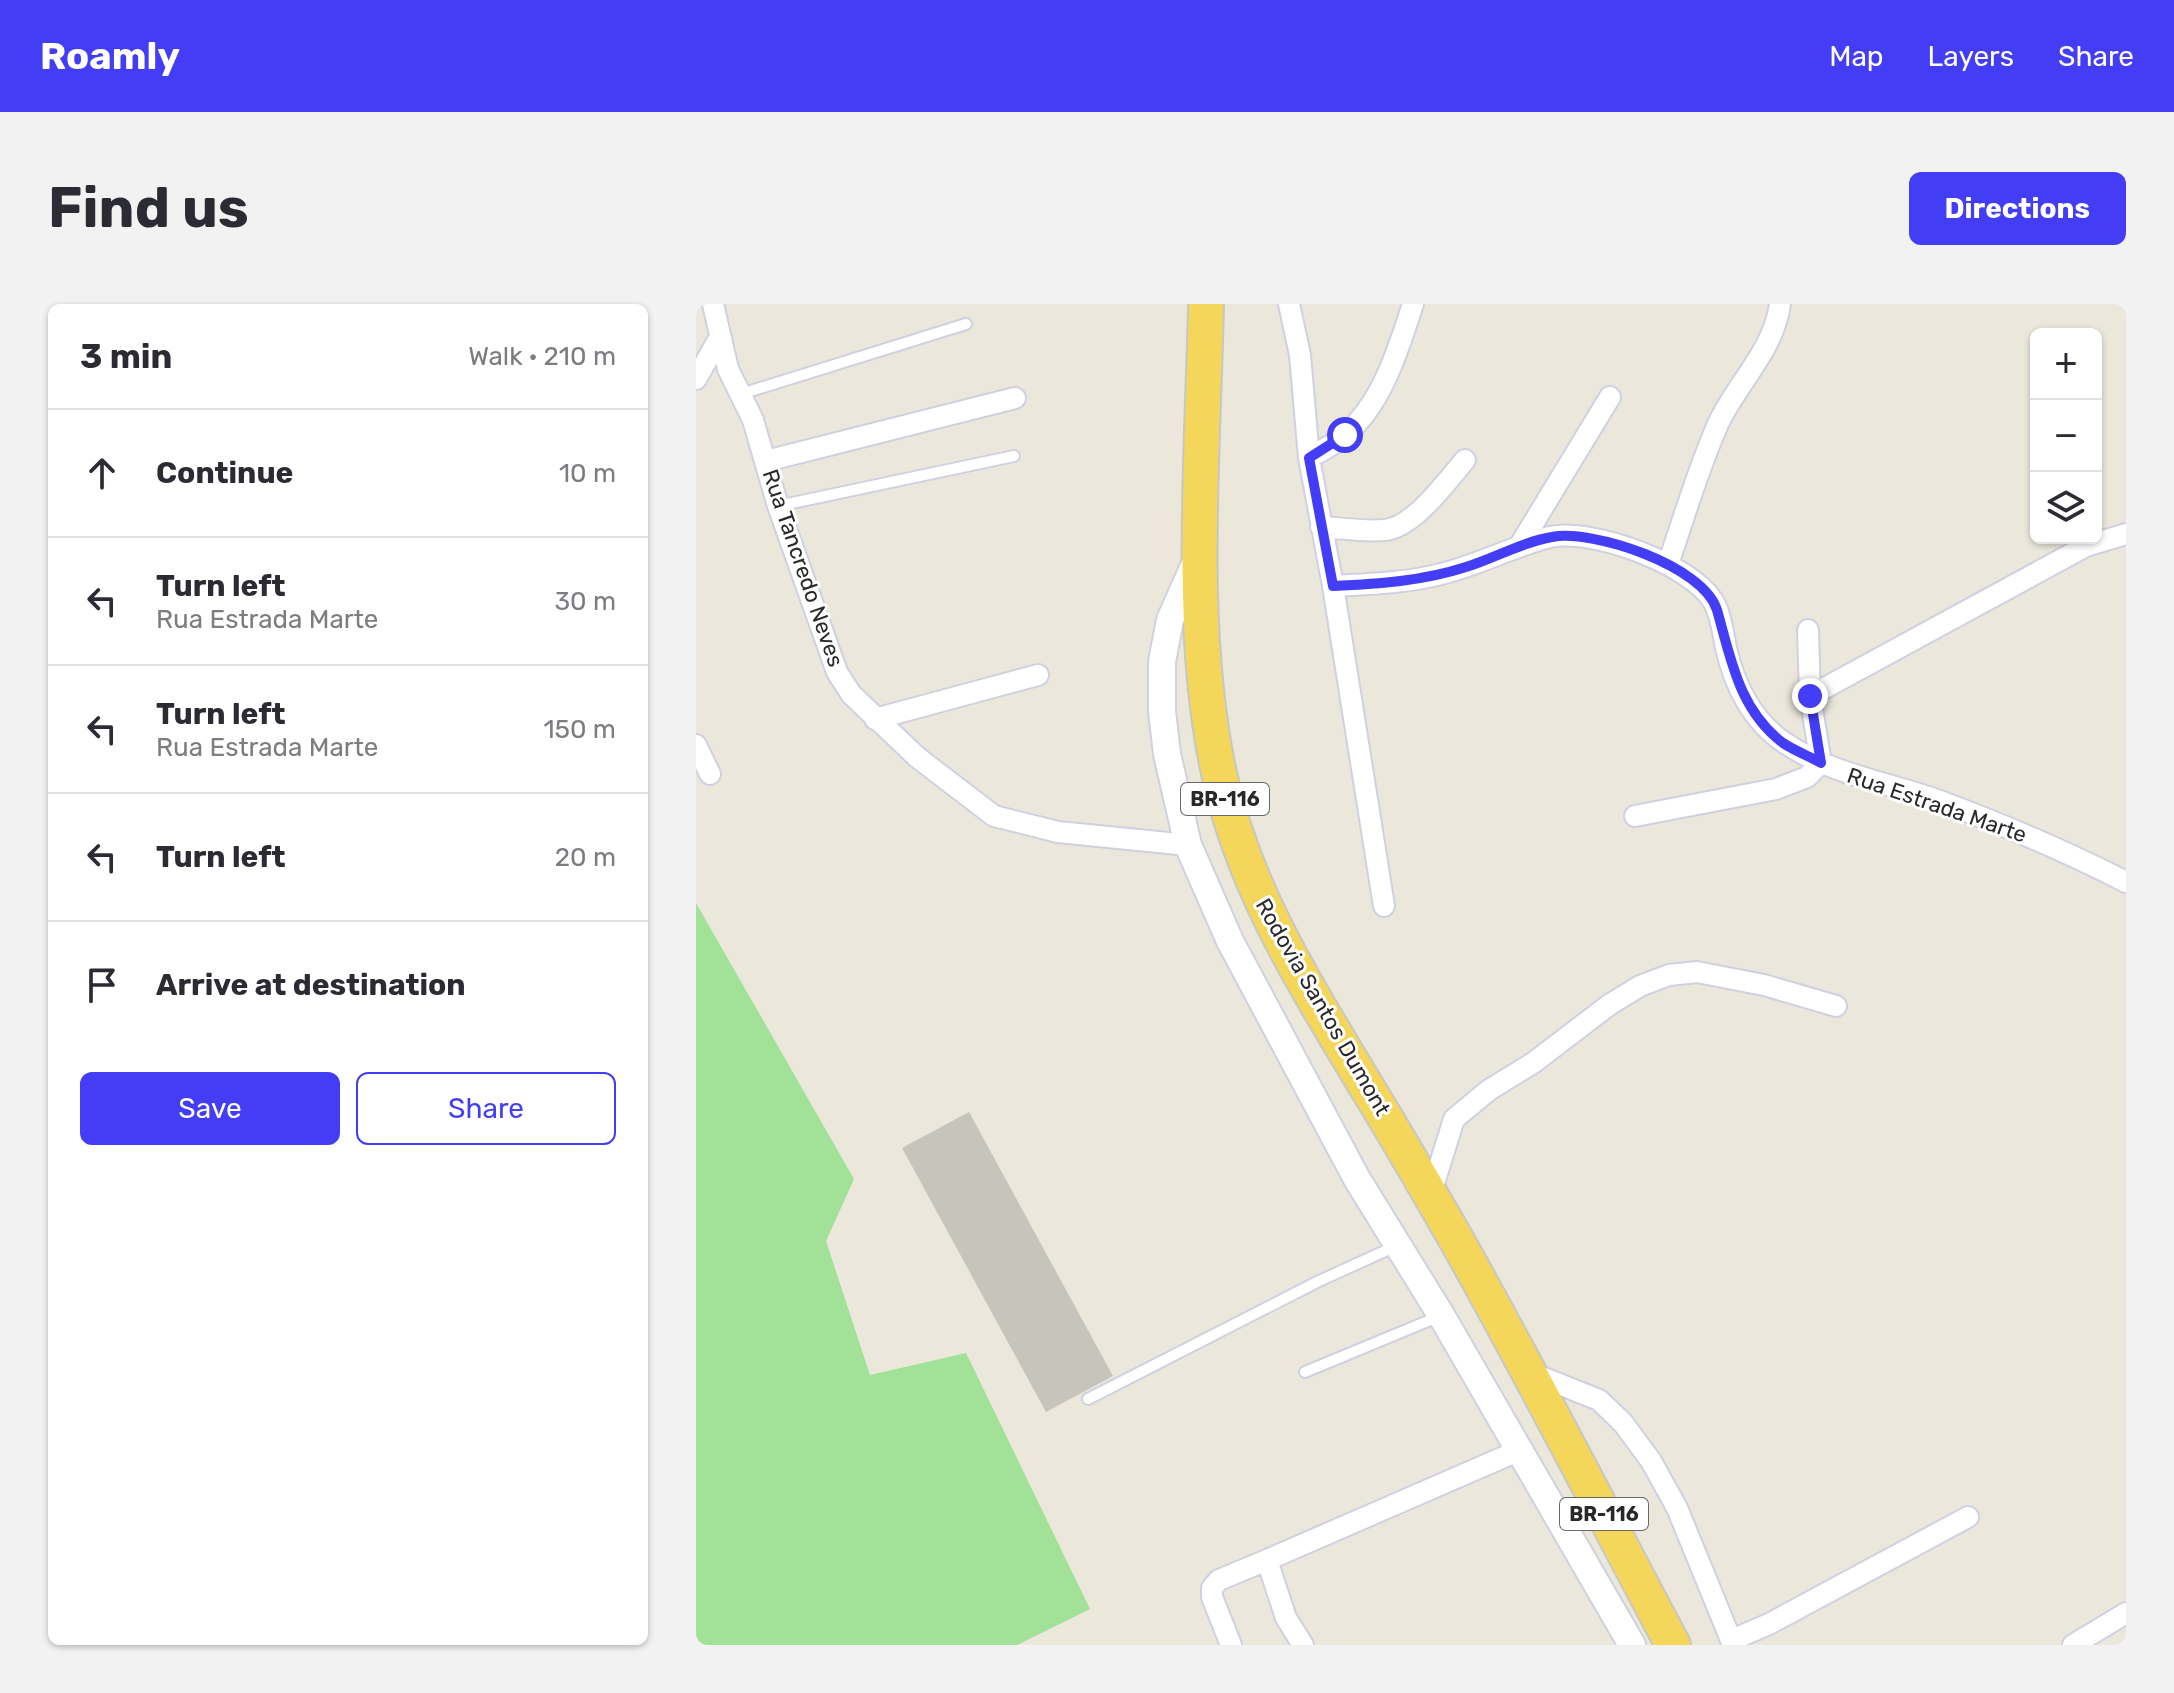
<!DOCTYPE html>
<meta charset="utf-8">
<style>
:root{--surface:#fff;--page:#f2f2f3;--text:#2b2b33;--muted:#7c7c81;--line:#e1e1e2;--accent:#433df6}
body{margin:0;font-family:Rubik,sans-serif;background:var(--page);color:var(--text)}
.controls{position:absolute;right:24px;top:24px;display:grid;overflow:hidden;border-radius:12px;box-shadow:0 2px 6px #0004}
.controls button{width:72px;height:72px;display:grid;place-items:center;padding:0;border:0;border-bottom:2px solid var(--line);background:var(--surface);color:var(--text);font:40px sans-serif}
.stop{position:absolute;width:24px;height:24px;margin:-18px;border:6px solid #433df6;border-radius:50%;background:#fff}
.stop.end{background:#433df6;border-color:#fff;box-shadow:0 2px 8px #0008}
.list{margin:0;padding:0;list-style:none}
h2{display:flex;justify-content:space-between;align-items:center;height:104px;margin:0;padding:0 32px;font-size:34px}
h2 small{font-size:26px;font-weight:400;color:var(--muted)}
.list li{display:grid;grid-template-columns:52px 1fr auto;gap:24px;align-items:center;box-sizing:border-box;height:128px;padding:0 32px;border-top:2px solid var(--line)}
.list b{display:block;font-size:30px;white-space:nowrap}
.list p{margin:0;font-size:26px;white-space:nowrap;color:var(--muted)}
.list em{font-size:26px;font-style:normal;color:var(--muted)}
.actions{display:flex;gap:16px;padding:24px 32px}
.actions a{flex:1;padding:18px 0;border:2px solid var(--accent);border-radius:12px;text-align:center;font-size:28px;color:var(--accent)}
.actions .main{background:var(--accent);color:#fff}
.icon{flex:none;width:44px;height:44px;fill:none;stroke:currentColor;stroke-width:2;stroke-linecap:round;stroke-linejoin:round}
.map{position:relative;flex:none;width:1430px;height:1341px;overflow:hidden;border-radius:12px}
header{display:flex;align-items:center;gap:48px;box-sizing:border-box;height:112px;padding:0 40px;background:var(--accent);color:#fff}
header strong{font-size:38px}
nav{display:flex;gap:44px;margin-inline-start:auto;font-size:28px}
.intro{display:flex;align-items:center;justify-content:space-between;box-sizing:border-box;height:192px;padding:0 48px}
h1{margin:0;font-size:56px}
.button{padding:20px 36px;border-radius:12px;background:var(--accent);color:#fff;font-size:28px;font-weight:700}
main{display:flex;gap:48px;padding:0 48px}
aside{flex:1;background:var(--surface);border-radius:12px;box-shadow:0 2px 6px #0004}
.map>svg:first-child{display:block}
</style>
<header>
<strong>Roamly</strong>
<nav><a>Map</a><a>Layers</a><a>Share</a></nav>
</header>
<div class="intro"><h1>Find us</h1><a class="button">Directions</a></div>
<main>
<aside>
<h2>3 min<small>Walk · 210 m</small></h2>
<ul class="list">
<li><svg class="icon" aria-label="ahead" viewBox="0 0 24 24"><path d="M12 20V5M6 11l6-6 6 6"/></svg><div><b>Continue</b></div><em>10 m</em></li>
<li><svg class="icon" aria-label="left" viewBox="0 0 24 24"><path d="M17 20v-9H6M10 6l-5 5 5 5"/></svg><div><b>Turn left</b><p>Rua Estrada Marte</p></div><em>30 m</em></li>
<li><svg class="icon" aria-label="left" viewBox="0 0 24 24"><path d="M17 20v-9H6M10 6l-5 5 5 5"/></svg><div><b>Turn left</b><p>Rua Estrada Marte</p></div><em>150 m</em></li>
<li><svg class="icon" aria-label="left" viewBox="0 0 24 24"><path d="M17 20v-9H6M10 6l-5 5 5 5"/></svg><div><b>Turn left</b></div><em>20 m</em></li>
<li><svg class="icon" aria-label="arrive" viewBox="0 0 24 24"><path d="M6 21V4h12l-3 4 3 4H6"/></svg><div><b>Arrive at destination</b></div></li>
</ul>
<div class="actions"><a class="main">Save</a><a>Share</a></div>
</aside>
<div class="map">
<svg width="1430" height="1341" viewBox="0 0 1430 1341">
<rect width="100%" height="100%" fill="#ebe8db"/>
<path fill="#a1e198" d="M 0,599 L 158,875 L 130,937 L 174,1071 L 270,1049 L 394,1305 L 321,1341 L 0,1341 Z"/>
<path fill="#c6c4bb" d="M 273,808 L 417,1072 L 350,1108 L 206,844 Z"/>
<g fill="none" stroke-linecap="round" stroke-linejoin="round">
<defs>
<path id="service" d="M 45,90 L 270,20
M 82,202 L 318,152
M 609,1068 L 744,1012
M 392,1095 L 621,978 L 700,942"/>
<path id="minor" d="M 17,0 L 32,65 L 57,116 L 82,202 L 141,368 L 155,390 L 221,453 L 298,512 L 362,528 L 492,541
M 593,0 L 604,51 L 613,154 L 637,282 C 673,280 711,279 745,270 C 783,261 817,242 854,233 C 897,224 994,260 1017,297 C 1025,310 1027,329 1030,344 C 1038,381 1057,418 1089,439 C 1135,470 1190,478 1241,496 C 1306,520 1369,547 1430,578
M 0,75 L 24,33
M 613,154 C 625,147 639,140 649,131 C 687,98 702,46 717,0
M 70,157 L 319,94
M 625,223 C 645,224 668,228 689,226 C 718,223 750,178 769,156
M 824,241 L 914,93
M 972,260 C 988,214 1002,165 1022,120 C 1041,79 1078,46 1084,0
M 637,282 L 688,602
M 1114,392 L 1390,242 L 1430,230
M 179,415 L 342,371
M 0,441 L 14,470
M 939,512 L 1080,485 L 1111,473 L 1125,459 L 1114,392 L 1112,326
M 734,892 L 758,815 L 793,786 L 837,759 L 913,701 L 944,682 L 973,671 L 1001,668 L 1068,681 L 1140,702
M 836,1067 L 838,1070 L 903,1096 L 927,1119 L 955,1157 L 981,1204 L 1037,1341
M 1036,1336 L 1073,1320 L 1272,1213
M 535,1341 L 516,1293 L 516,1284 L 523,1276 L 571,1256
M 607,1341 L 590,1314 L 571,1256 L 824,1146
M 1377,1341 L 1430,1309"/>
<path id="tertiary" d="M 502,253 L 474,316 L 466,358 L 466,407 L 471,450 L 492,541 L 534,637 L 661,875 L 745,1011 L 936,1341"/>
<path id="trunk" d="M 510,0 C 507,152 491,326 524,474 C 549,586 609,680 667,777 C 698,827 727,878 756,928 C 833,1064 904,1204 977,1341"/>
</defs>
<use href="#service" stroke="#d1d0e2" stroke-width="14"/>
<use href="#minor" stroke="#d1d0e2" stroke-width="24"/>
<use href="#tertiary" stroke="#d1d0e2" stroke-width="30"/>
<use href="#trunk" stroke="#c7c7c7" stroke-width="38"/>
<use href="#service" stroke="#fff" stroke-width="10"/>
<use href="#minor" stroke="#fff" stroke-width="20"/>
<use href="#tertiary" stroke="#fff" stroke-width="26"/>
<use href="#trunk" stroke="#f4d75a" stroke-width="34"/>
</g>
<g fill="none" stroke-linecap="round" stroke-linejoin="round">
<path stroke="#433df6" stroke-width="10" d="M 649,131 L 613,154 L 637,282 C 682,280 727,277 770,263 C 799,254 826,238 856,233 C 897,225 1008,262 1021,306 C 1035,355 1043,406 1087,439 C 1099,447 1113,452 1125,459 L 1114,392"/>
</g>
<g text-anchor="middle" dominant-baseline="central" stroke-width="6" stroke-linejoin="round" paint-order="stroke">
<g fill="#fff" stroke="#696969" stroke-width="2">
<rect x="485" y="479" width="88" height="32" rx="6"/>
<rect x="864" y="1194" width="88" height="32" rx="6"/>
</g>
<g font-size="20" font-weight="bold" fill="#292929">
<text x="529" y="495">BR-116</text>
<text x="908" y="1210">BR-116</text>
</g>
<g font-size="22" fill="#292929" stroke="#fff">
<text transform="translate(107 264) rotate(71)">Rua Tancredo Neves</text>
<text transform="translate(1241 501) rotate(19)">Rua Estrada Marte</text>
<text transform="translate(627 703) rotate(60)">Rodovia Santos Dumont</text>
</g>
</g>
</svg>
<div class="controls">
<button>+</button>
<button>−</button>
<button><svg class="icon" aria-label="layers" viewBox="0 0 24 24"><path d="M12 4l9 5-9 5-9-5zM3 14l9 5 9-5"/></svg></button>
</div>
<div class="stop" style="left:649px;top:131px"></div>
<div class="stop end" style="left:1114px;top:392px"></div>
</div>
</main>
